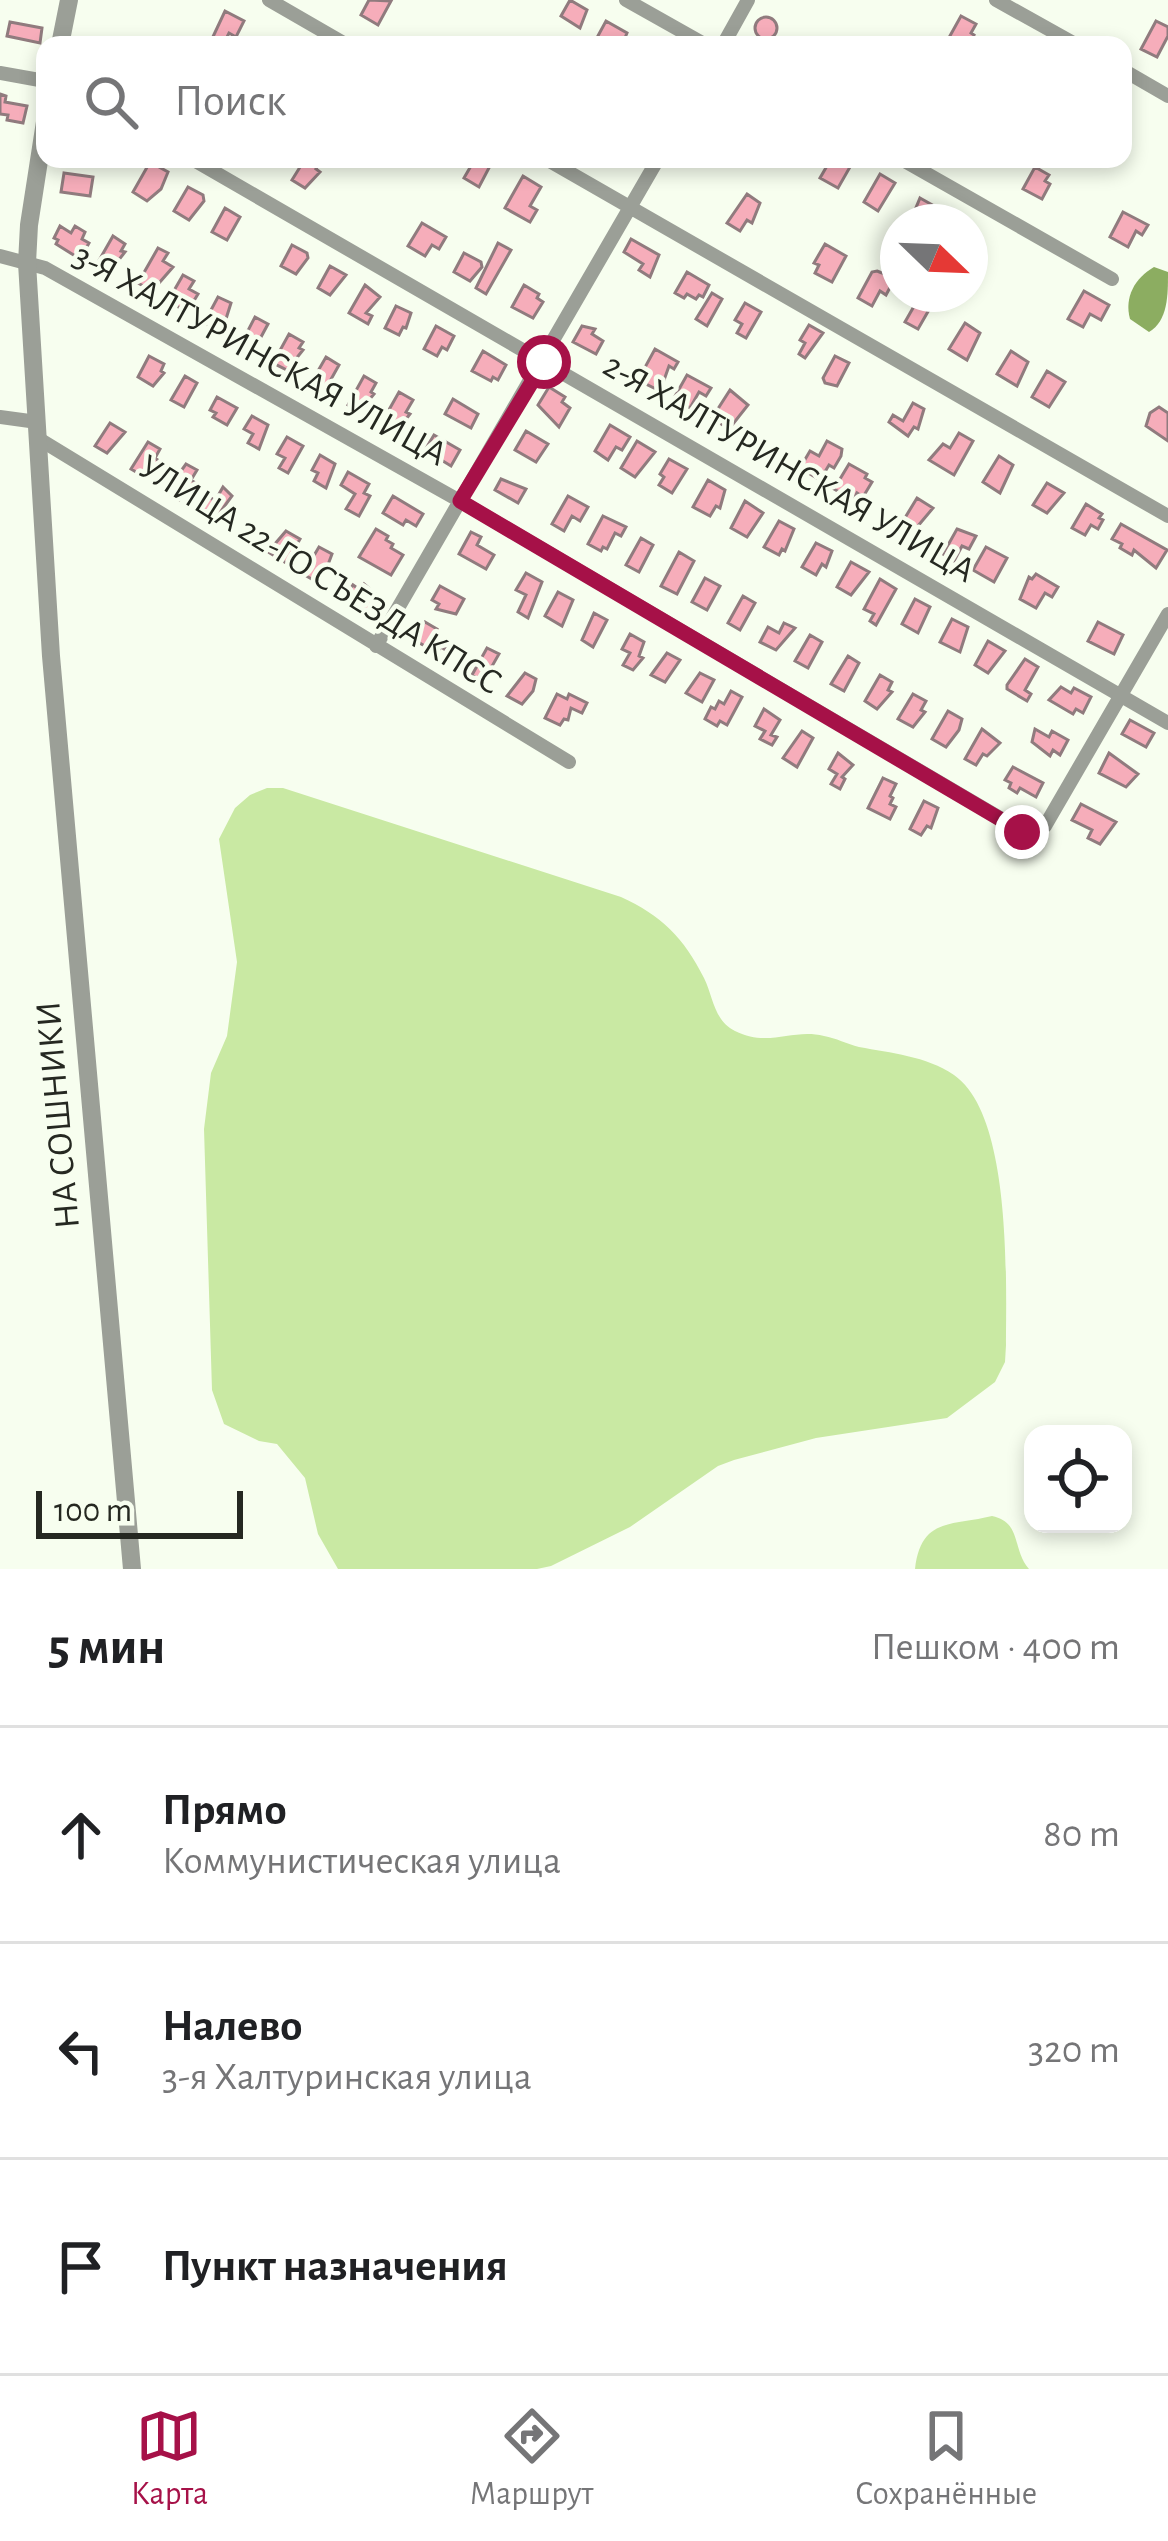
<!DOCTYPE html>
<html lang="ru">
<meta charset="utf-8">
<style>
:root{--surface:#fff;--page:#f2f2f2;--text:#202124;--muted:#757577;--line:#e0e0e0;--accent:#a61148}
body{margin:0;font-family:"Alegreya Sans",sans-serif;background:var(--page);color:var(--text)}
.controls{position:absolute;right:36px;bottom:36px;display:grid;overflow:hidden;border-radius:24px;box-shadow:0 6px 18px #0003}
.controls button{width:108px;height:108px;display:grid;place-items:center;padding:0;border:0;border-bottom:3px solid var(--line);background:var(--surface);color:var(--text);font:60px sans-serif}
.compass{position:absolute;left:880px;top:204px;width:108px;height:108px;border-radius:50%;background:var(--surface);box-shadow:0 6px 18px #0003;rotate:113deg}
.scale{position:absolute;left:36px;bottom:30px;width:207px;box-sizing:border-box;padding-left:12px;border:6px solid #252821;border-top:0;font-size:33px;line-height:42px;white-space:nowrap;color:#252821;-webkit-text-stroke:9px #f7feef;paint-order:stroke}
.stop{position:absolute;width:36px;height:36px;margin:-27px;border:9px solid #a61148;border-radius:50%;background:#fff}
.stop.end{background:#a61148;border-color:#fff;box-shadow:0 3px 12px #0008}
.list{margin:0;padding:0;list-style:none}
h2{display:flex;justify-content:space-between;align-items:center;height:156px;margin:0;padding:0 48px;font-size:51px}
h2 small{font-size:39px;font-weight:400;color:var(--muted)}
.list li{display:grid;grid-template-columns:78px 1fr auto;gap:36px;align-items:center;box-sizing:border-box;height:216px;padding:0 48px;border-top:3px solid var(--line)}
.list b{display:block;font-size:45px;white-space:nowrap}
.list p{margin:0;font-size:39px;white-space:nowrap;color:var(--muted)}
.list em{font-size:39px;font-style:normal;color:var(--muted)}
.icon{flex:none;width:66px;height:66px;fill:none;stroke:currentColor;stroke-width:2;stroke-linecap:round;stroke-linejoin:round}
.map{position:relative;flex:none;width:1168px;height:1569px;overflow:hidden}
.search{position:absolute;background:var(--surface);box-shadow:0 6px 18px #0003;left:36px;right:36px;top:36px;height:132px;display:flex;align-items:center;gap:30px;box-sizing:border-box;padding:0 42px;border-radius:24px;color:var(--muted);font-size:45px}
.sheet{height:804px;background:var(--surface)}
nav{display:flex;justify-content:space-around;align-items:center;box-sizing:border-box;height:168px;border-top:3px solid var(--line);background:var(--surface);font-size:33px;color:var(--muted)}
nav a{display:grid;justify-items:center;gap:6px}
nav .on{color:var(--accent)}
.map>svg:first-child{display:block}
</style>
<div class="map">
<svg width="1168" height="1569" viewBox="0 0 1168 1569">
<rect width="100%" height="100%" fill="#f7feef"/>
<path fill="#c9e9a3" d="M 267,788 L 283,788 L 621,897 C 661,915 684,938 704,978 C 713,996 714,1021 735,1031 C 769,1048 792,1028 824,1036 C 836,1038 847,1044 859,1047 C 891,1053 926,1056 954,1075 C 1012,1115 1006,1280 1006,1345 L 1005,1362 L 995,1382 L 947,1418 L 816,1438 L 734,1460 L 718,1466 L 630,1527 L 551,1566 L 537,1569 L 338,1569 L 318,1534 L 305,1478 L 277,1444 L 259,1441 L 224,1424 L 212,1390 L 204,1129 L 211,1073 L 227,1036 L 237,962 L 219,839 L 235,808 L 250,795 Z
M 992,1516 C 1022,1522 1012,1550 1029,1569 L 915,1569 C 921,1517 952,1526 992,1516 Z"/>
<path fill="#8cad61" d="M 1154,267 L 1168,272 C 1168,295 1168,321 1149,332 L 1130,319 C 1124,297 1135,278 1154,267 Z"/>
<path fill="#f6adba" stroke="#907b7e" stroke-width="3" d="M 369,0 L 391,1 L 378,25 L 361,15 Z
M 570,0 L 587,10 L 580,28 L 561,16 Z
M 225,11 L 244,21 L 236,37 L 229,33 L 223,45 L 218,45 L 211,41 Z
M 961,16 L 976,24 L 971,33 L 974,35 L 969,44 L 951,45 L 946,43 Z
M755 28a11 11 0 1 1 22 0a11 11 0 1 1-22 0Z
M 606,21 L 627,33 L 622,45 L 593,45 Z
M 1156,21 L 1168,27 L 1168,36 L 1157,57 L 1141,49 Z
M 10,22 L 42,28 L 40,43 L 7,36 Z
M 0,94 L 6,96 L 5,102 L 27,106 L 23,123 L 7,120 L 8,115 L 0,114 Z
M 305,159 L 322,160 L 316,169 L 320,172 L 305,188 L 292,180 Z
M 475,159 L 492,162 L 479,187 L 464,178 Z
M 831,159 L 854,160 L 838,188 L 820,178 Z
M 150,162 L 168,172 L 161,189 L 147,201 L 133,192 Z
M 1035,167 L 1049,175 L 1045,181 L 1050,184 L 1042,199 L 1023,189 Z
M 64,173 L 93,177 L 90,196 L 61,192 Z
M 880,174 L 895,183 L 878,211 L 864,202 Z
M 523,176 L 541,187 L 530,206 L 537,210 L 530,222 L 505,208 Z
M 188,187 L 203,195 L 204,201 L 189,220 L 174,211 Z
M 747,194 L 760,203 L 752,223 L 747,220 L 740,231 L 727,223 Z
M 920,198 L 936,207 L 927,222 L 910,222 Z
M 225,208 L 240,217 L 227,240 L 212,232 Z
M 1123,212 L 1148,225 L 1142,235 L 1136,231 L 1128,247 L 1110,237 Z
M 422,223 L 446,237 L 439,249 L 432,245 L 425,256 L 408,246 Z
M 60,226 L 71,233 L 75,226 L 85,232 L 82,239 L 89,243 L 80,259 L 56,244 L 58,240 L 54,238 Z
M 113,236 L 125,244 L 121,251 L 125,252 L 110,271 L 97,264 Z
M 631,239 L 659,255 L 650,277 L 639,270 L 643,264 L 624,252 Z
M 498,243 L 511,250 L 486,294 L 476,288 Z
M 825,244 L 846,256 L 832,282 L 815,273 L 819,265 L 814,263 Z
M 292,245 L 307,253 L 308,258 L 296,274 L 281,266 Z
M 158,248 L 168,253 L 163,261 L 173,267 L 152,291 L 138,283 Z
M 464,253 L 481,262 L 482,267 L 470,281 L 454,272 Z
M 330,266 L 346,275 L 330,295 L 318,288 Z
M 877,271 L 895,278 L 886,295 L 880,291 L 872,306 L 858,298 L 872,272 Z
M 687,272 L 709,285 L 703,297 L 699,295 L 696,299 L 687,294 L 684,298 L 675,293 Z
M 183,275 L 194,281 L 189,289 L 198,294 L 187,312 L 168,301 Z
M 365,285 L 380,297 L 366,313 L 372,316 L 368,324 L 349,313 Z
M 524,285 L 539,294 L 537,298 L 543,302 L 533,318 L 512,307 Z
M 1084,291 L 1109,305 L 1101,320 L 1090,314 L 1083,327 L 1068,319 Z
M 712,293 L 722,299 L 707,326 L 696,319 Z
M 218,297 L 231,303 L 225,322 L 221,320 L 216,329 L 204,323 Z
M 917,301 L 930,308 L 918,329 L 905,322 Z
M 745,303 L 761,312 L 746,338 L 737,333 L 742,324 L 735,320 Z
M 396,306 L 411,313 L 406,328 L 403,327 L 399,335 L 385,328 Z
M 255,317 L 268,324 L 254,350 L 241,344 Z
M 965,323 L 980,333 L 967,360 L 949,349 Z
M 809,325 L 823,333 L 805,358 L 799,354 L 805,343 L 800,340 Z
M 436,326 L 454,336 L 447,350 L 442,347 L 437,356 L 424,349 Z
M 582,326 L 595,329 L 592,334 L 603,341 L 596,354 L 573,342 Z
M 289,334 L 303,342 L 299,348 L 303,350 L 287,370 L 273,363 Z
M 655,349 L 678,362 L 674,369 L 669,366 L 663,383 L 660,381 L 656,389 L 638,380 Z
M 483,351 L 506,365 L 498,380 L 493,377 L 491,381 L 472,371 Z
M 1011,351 L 1028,362 L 1017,386 L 997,374 Z
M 149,356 L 164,364 L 161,371 L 164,373 L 153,386 L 138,377 Z
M 835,356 L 849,363 L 837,386 L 825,383 L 823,378 Z
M 326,357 L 339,365 L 325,390 L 311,383 Z
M 1047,371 L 1065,382 L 1049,407 L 1032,397 Z
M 687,375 L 711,388 L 706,396 L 699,392 L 690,408 L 674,398 Z
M 185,376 L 197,383 L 184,407 L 171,400 Z
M 364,376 L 376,383 L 371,392 L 374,394 L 359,412 L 348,405 Z
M 549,387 L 565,397 L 562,402 L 570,408 L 559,427 L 538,405 Z
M 730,390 L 748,405 L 729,429 L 712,418 Z
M 399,392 L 413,400 L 406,412 L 410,414 L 396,432 L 381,424 Z
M 217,397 L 237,408 L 227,425 L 213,417 L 216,413 L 210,410 Z
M 453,399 L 478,414 L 471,428 L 445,414 Z
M 913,403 L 924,409 L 918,429 L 914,427 L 908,436 L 889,422 L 893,415 L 903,421 Z
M 1159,407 L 1168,413 L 1168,441 L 1146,426 L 1150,413 Z
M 252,416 L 268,425 L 259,449 L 248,443 L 253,434 L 244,429 Z
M 110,423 L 125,432 L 107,453 L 95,446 Z
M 610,425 L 630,437 L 622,450 L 616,447 L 608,460 L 595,451 Z
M 526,431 L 548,444 L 536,462 L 515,450 Z
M 959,433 L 973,441 L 954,475 L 929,460 L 943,444 L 950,448 Z
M 434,435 L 460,450 L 451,466 L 425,450 Z
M 287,437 L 303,446 L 288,473 L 279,468 L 285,458 L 277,454 Z
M 637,441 L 655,452 L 635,477 L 621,468 Z
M 827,441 L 842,449 L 841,456 L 834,468 L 829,465 L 820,480 L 800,468 L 810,451 L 819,456 Z
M 148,442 L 160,449 L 155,458 L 159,461 L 155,469 L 150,466 L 143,476 L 131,469 Z
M 320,455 L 335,464 L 326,488 L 314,481 L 318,473 L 312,470 Z
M 999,456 L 1013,465 L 1000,493 L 983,482 Z
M 669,459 L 687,469 L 672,493 L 659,485 L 664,477 L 660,474 Z
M 186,464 L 197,470 L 191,480 L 194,482 L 179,500 L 169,494 L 173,488 L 170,486 Z
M 849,464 L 867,474 L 865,478 L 872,482 L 863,497 L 857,493 L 853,500 L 834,489 Z
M 348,472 L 369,484 L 364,493 L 370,496 L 359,516 L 346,509 L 355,494 L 341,485 Z
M 501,479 L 526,489 L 518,503 L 495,490 Z
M 708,480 L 725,490 L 720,508 L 716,506 L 710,516 L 693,507 Z
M 1047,483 L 1064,493 L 1047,513 L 1033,505 Z
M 223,487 L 232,496 L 218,515 L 211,519 L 197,510 L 207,495 L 215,501 Z
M 393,496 L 423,514 L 416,526 L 406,520 L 403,525 L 383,513 Z
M 568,496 L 588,507 L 580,521 L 572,516 L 564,531 L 552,524 Z
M 917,498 L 933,508 L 912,533 L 900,526 Z
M 745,501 L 763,513 L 747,537 L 731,528 Z
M 1086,504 L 1102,514 L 1099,518 L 1103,520 L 1098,529 L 1091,525 L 1085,535 L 1072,528 Z
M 603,516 L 626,527 L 621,536 L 615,533 L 607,549 L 603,547 L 601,551 L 588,544 Z
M 779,521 L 794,529 L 785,551 L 782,549 L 779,555 L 764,547 Z
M 1121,524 L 1167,550 L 1156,568 L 1134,550 L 1132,555 L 1120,548 L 1122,544 L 1112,539 Z
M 376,529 L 388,536 L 386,540 L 393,544 L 391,548 L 403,555 L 391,575 L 359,557 Z
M 957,529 L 976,536 L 969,549 L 962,546 L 954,561 L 943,554 Z
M 286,531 L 300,539 L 286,563 L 268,552 Z
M 471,532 L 481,537 L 477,545 L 494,555 L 486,569 L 459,554 Z
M 641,538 L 653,545 L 639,572 L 626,565 Z
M 816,543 L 832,551 L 826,567 L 822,564 L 816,575 L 802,567 Z
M 319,547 L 332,554 L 326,570 L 323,568 L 315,581 L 303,574 Z
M 986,547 L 1007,558 L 994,582 L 973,570 Z
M 679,552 L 694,561 L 677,594 L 661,586 Z
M 851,562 L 869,572 L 851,595 L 837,587 Z
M 526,573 L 542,582 L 528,618 L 518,612 L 526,595 L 516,590 Z
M 1036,574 L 1058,587 L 1052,597 L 1045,593 L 1036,608 L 1020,599 L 1029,577 L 1032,579 Z
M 705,578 L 720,586 L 707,610 L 692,602 Z
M 880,579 L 896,589 L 876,625 L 870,621 L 874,614 L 864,609 Z
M 364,584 L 378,596 L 368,614 L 344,599 L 353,585 L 360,590 Z
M 440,586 L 464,599 L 456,614 L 436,609 L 439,604 L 432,600 Z
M 558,592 L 573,600 L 562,626 L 545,616 Z
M 743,596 L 755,603 L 740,630 L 728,623 Z
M 915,599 L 930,607 L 918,633 L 902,624 Z
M 594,613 L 607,620 L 593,647 L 582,640 Z
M 952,619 L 968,627 L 960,652 L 940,642 Z
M 425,622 L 437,629 L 434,635 L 448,643 L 444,649 L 441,647 L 437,653 L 411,638 Z
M 1098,622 L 1123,635 L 1114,654 L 1088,641 Z
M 784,623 L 795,628 L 776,650 L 760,642 L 768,627 L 779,633 Z
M 630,634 L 644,642 L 639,656 L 643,658 L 633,670 L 623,665 L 630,653 L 622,649 Z
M 810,635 L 822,642 L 808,668 L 795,661 Z
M 988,641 L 1005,651 L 988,673 L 975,665 Z
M 487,648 L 499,654 L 483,682 L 472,675 Z
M 667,653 L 680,660 L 665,682 L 651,675 Z
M 848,656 L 859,663 L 844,691 L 831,684 Z
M 1025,659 L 1038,667 L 1025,690 L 1031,694 L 1027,701 L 1007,689 L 1007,685 Z
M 525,673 L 536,679 L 533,691 L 522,704 L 507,696 Z
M 700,673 L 714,680 L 702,702 L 686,693 Z
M 880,675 L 892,682 L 888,690 L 892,692 L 877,709 L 865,701 Z
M 1061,687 L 1071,693 L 1074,688 L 1091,697 L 1083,713 L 1076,709 L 1073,714 L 1049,700 Z
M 731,691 L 742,697 L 727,725 L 720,721 L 717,726 L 705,719 L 711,707 L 715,709 L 719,701 L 724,704 Z
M 557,694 L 567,699 L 569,694 L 587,703 L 582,713 L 571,708 L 568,720 L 564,719 L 560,725 L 545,718 Z
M 913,694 L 926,701 L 921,710 L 925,712 L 913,727 L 898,719 Z
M 764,709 L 780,720 L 771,735 L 777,737 L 772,745 L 760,739 L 765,731 L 755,726 Z
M 948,711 L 962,719 L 959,730 L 946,747 L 932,739 Z
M 1130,720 L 1154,733 L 1146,747 L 1122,734 Z
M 982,729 L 1000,743 L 987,756 L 983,754 L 976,765 L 965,759 Z
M 1035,729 L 1049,737 L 1052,731 L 1068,740 L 1060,755 L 1053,750 L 1050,756 L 1032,742 Z
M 802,731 L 813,738 L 797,767 L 783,758 Z
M 838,753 L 853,765 L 842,777 L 845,779 L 840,789 L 831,784 L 837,774 L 829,769 Z
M 1109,753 L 1138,774 L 1126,787 L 1099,773 Z
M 1013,767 L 1043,783 L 1036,797 L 1020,788 L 1017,793 L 1009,788 L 1011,783 L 1005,780 Z
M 883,778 L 896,784 L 890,796 L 893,798 L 890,804 L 896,807 L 890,819 L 868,808 Z
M 924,801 L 938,808 L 931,828 L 927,826 L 921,835 L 910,829 Z
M 1081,804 L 1116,822 L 1100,844 L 1088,838 L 1092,830 L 1072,820 Z"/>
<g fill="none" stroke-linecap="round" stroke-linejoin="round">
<path stroke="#9b9f97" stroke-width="14" d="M 269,0 L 347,45
M 626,0 L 706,45
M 996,0 L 1077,45
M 723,45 L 748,0
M 1123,70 L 1168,96
M 0,73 L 45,81
M 192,159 L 1168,723
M 546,159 L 1168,516
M 901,159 L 1112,279
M 0,256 L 45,268 L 460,501 L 1029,835 L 1045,826 L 1168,614
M 0,417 L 37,422
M 39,439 L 569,762
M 376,646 L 658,159"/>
<path stroke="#9b9f97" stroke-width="18" d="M 60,45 L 69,0
M 45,122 L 29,225 L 27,263 L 51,656 L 132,1569"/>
</g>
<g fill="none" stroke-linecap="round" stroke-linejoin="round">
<path stroke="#a61148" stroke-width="15" d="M 544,362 L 460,501 L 1022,832"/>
</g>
<g text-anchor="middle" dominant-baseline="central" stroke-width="9" stroke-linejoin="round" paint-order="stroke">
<g font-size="36" fill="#252821" stroke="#f7feef">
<text transform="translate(260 355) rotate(29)">3-Я ХАЛТУРИНСКАЯ УЛИЦА</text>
<text transform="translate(789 468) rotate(30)">2-Я ХАЛТУРИНСКАЯ УЛИЦА</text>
<text transform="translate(320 575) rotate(32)">УЛИЦА 22-ГО СЪЕЗДА КПСС</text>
<text transform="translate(58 1115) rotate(-95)">НА СОШНИКИ</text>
</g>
</g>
</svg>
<div class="controls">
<button><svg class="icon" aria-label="locate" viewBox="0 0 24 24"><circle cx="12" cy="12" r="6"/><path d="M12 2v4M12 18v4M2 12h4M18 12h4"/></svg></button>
</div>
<svg class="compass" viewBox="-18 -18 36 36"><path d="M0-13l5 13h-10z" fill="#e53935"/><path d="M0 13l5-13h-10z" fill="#757577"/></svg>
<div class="scale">100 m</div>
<div class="stop" style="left:544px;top:362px"></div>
<div class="stop end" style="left:1022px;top:832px"></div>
<div class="search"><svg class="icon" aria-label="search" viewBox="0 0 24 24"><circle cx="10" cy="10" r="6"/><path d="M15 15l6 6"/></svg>Поиск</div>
</div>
<section class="sheet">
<h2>5 мин<small>Пешком · 400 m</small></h2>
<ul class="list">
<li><svg class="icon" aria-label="ahead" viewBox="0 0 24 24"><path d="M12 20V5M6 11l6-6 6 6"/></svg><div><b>Прямо</b><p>Коммунистическая улица</p></div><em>80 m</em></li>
<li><svg class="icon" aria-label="left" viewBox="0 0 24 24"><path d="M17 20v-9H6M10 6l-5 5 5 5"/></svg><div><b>Налево</b><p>3-я Халтуринская улица</p></div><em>320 m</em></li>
<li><svg class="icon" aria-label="arrive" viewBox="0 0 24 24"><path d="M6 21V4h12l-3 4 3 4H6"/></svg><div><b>Пункт назначения</b></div></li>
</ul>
</section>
<nav>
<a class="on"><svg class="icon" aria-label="map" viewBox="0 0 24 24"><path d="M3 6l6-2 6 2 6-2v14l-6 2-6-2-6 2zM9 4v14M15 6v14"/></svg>Карта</a>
<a><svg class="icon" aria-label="directions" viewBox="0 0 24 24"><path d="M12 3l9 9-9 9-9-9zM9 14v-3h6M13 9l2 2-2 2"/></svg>Маршрут</a>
<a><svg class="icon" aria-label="saved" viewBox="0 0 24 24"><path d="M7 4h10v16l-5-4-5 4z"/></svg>Сохранённые</a>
</nav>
